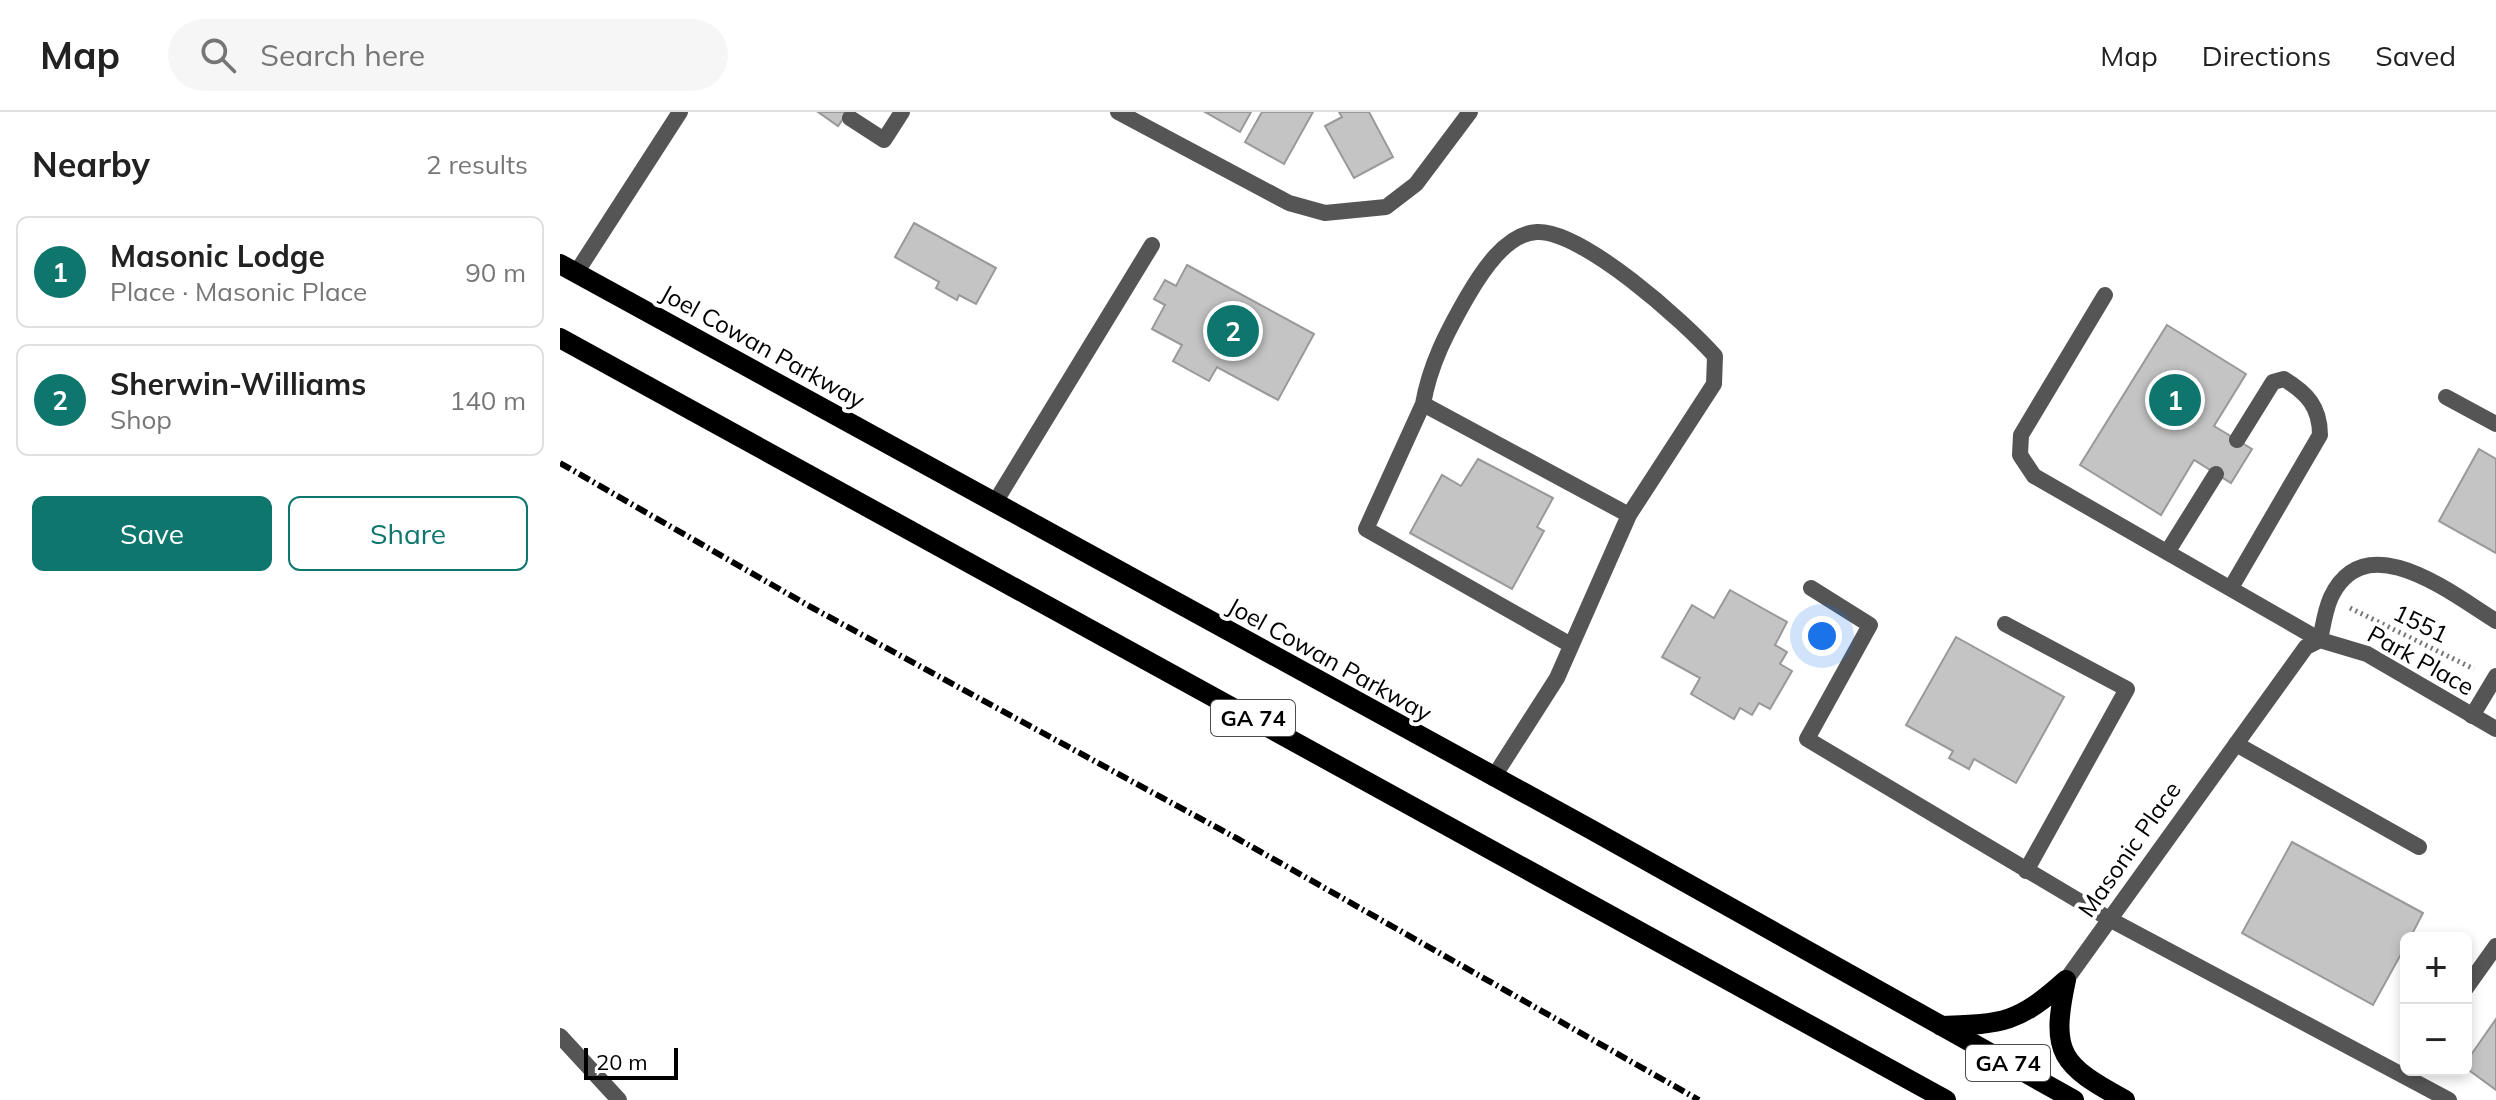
<!DOCTYPE html>
<meta charset="utf-8">
<style>
:root{--surface:#fff;--page:#f6f6f6;--text:#222;--muted:#767676;--line:#e0e0e0;--accent:#0f766e}
body{margin:0;font-family:Mulish,sans-serif;background:var(--page);color:var(--text)}
.controls{position:absolute;right:24px;bottom:24px;display:grid;overflow:hidden;border-radius:12px;box-shadow:0 4px 12px #0003}
.controls button{width:72px;height:72px;display:grid;place-items:center;padding:0;border:0;border-bottom:2px solid var(--line);background:var(--surface);color:var(--text);font:40px sans-serif}
.scale{position:absolute;left:24px;bottom:20px;width:94px;box-sizing:border-box;padding-left:8px;border:4px solid #000;border-top:0;font-size:22px;line-height:28px;white-space:nowrap;color:#000;-webkit-text-stroke:6px #fff;paint-order:stroke}
.you{position:absolute;left:1262px;top:524px;width:28px;height:28px;margin:-20px;border:6px solid #fff;border-radius:50%;background:#1a73e8;box-shadow:0 0 0 12px #1a73e833}
.badge{display:grid;place-items:center;width:52px;height:52px;border-radius:50%;background:var(--accent);color:#fff;font-size:26px;font-weight:700}
.pin{position:absolute;translate:-50% -50%;border:4px solid #fff;box-shadow:0 2px 8px #0006}
.list{margin:0;padding:0;list-style:none}
h2{display:flex;justify-content:space-between;align-items:center;height:104px;margin:0;padding:0 32px;font-size:34px}
h2 small{font-size:26px;font-weight:400;color:var(--muted)}
.list li{display:grid;grid-template-columns:52px 1fr auto;gap:24px;align-items:center;box-sizing:border-box;height:112px;margin:0 16px 16px;padding:0 16px;border:2px solid var(--line);border-radius:12px}
.list b{display:block;font-size:30px;white-space:nowrap}
.list p{margin:0;font-size:26px;white-space:nowrap;color:var(--muted)}
.list em{font-size:26px;font-style:normal;color:var(--muted)}
.actions{display:flex;gap:16px;padding:24px 32px}
.actions a{flex:1;padding:18px 0;border:2px solid var(--accent);border-radius:12px;text-align:center;font-size:28px;color:var(--accent)}
.actions .main{background:var(--accent);color:#fff}
.icon{flex:none;width:44px;height:44px;fill:none;stroke:currentColor;stroke-width:2;stroke-linecap:round;stroke-linejoin:round}
.map{position:relative;flex:none;width:1936px;height:988px;overflow:hidden}
header{display:flex;align-items:center;gap:48px;box-sizing:border-box;height:112px;padding:0 40px;background:var(--surface);border-bottom:2px solid var(--line)}
header strong{font-size:38px}
nav{display:flex;gap:44px;margin-inline-start:auto;font-size:28px}
.search{width:560px;height:72px;background:var(--page);display:flex;align-items:center;gap:20px;box-sizing:border-box;padding:0 28px;border-radius:44px;color:var(--muted);font-size:30px}
main{display:flex}
aside{flex:1;background:var(--surface)}
.map>svg:first-child{display:block}
</style>
<header>
<strong>Map</strong>
<div class="search"><svg class="icon" aria-label="search" viewBox="0 0 24 24"><circle cx="10" cy="10" r="6"/><path d="M15 15l6 6"/></svg>Search here</div>
<nav><a>Map</a><a>Directions</a><a>Saved</a></nav>
</header>
<main>
<aside>
<h2>Nearby<small>2 results</small></h2>
<ul class="list">
<li><span class="badge">1</span><div><b>Masonic Lodge</b><p>Place · Masonic Place</p></div><em>90 m</em></li>
<li><span class="badge">2</span><div><b>Sherwin-Williams</b><p>Shop</p></div><em>140 m</em></li>
</ul>
<div class="actions"><a class="main">Save</a><a>Share</a></div>
</aside>
<div class="map">
<svg width="1936" height="988" viewBox="0 0 1936 988">
<rect width="100%" height="100%" fill="#fff"/>
<path fill="#c4c4c4" stroke="#999" stroke-width="2" d="M 258,0 L 288,0 L 278,14 Z
M 645,0 L 691,0 L 680,20 Z
M 702,0 L 753,0 L 724,52 L 685,30 Z
M 779,0 L 809,0 L 833,45 L 794,66 L 765,14 L 782,5 Z
M 354,111 L 436,156 L 416,192 L 399,183 L 397,188 L 376,176 L 379,170 L 335,145 Z
M 627,153 L 754,222 L 718,288 L 657,255 L 649,269 L 613,249 L 622,233 L 592,217 L 605,193 L 594,187 L 605,168 L 616,174 Z
M 1607,213 L 1686,262 L 1654,314 L 1692,337 L 1671,371 L 1634,348 L 1601,403 L 1520,353 Z
M 1919,337 L 1936,347 L 1936,441 L 1879,409 Z
M 918,347 L 993,386 L 977,415 L 984,419 L 952,477 L 850,421 L 882,363 L 901,374 Z
M 1170,478 L 1227,510 L 1215,533 L 1227,540 L 1220,552 L 1232,559 L 1210,597 L 1199,591 L 1192,603 L 1180,596 L 1174,607 L 1131,582 L 1140,566 L 1102,545 L 1132,493 L 1154,506 Z
M 1396,525 L 1504,585 L 1456,671 L 1414,647 L 1409,657 L 1389,646 L 1393,639 L 1346,613 Z
M 1732,730 L 1863,801 L 1850,826 L 1846,826 L 1846,833 L 1813,893 L 1682,821 Z
M 1936,907 L 1936,978 L 1906,956 L 1906,950 Z"/>
<g fill="none" stroke-linecap="round" stroke-linejoin="round">
<path stroke="#777" stroke-width="5" stroke-dasharray="2 4" stroke-linecap="butt" d="M 1790,496 L 1914,557"/>
<path stroke="#555" stroke-width="16" d="M 558,0 L 729,91 L 765,101 L 826,95 L 856,72 L 910,0
M 290,6 L 324,28 L 342,0
M 1545,183 L 1461,323 L 1460,343 L 1474,364 L 1760,528 C 1763,514 1765,498 1771,485 C 1806,412 1892,482 1936,509
M 1886,285 L 1936,312
M 863,292 C 870,252 887,220 907,185 C 921,161 946,121 977,120 C 1022,118 1124,209 1155,244 L 1154,272 L 1069,403
M 434,392 L 592,133
M 1608,439 L 1656,362
M 1672,474 L 1760,323 C 1760,295 1747,281 1724,267 L 1713,270 L 1677,328
M 1251,476 L 1310,513 L 1247,627 L 1551,808 L 1889,988
M 1445,512 L 1567,577 L 1466,759
M 1912,604 L 1936,564
M 1676,632 L 1859,735
M 933,666 L 997,566 L 1069,403 L 863,292 L 806,417 L 1009,532
M 1906,876 L 1936,834"/>
<path stroke="#555" stroke-width="16" d="M 16,161 L 120,0
M 1506,868 L 1746,535 L 1760,528 L 1807,542 L 1936,617
M 0,924 L 59,988"/>
<path stroke="#000" stroke-width="20" d="M 0,152 L 1032,718 L 1514,988
M 0,226 L 1386,988
M 1506,868 C 1490,942 1501,953 1565,988
M 1381,914 C 1444,912 1458,911 1506,868"/>
<path stroke="#000" stroke-width="6" stroke-dasharray="12 4 2 4" stroke-linecap="butt" d="M 0,351 L 249,494 L 678,727 L 1139,988"/>
</g>
<g text-anchor="middle" dominant-baseline="central" stroke-width="8" stroke-linejoin="round" paint-order="stroke">
<g fill="#fff" stroke="#4c4c4c" stroke-width="2">
<rect x="651" y="588" width="84" height="36" rx="6"/>
<rect x="1406" y="933" width="84" height="36" rx="6"/>
</g>
<g font-size="22" font-weight="bold" fill="#000">
<text x="693" y="606">GA 74</text>
<text x="1448" y="951">GA 74</text>
</g>
<g font-size="24" fill="#000" stroke="#fff">
<text transform="translate(203 234) rotate(29)">Joel Cowan Parkway</text>
<text transform="translate(1861 511) rotate(26)">1551</text>
<text transform="translate(770 547) rotate(29)">Joel Cowan Parkway</text>
<text transform="translate(1861 548) rotate(29)">Park Place</text>
<text transform="translate(1569 737) rotate(-55)">Masonic Place</text>
</g>
</g>
</svg>
<div class="controls">
<button>+</button>
<button>−</button>
</div>
<div class="scale">20 m</div>
<div class="you"></div>
<div class="pin badge" style="left:1615px;top:288px">1</div>
<div class="pin badge" style="left:673px;top:219px">2</div>
</div>
</main>
